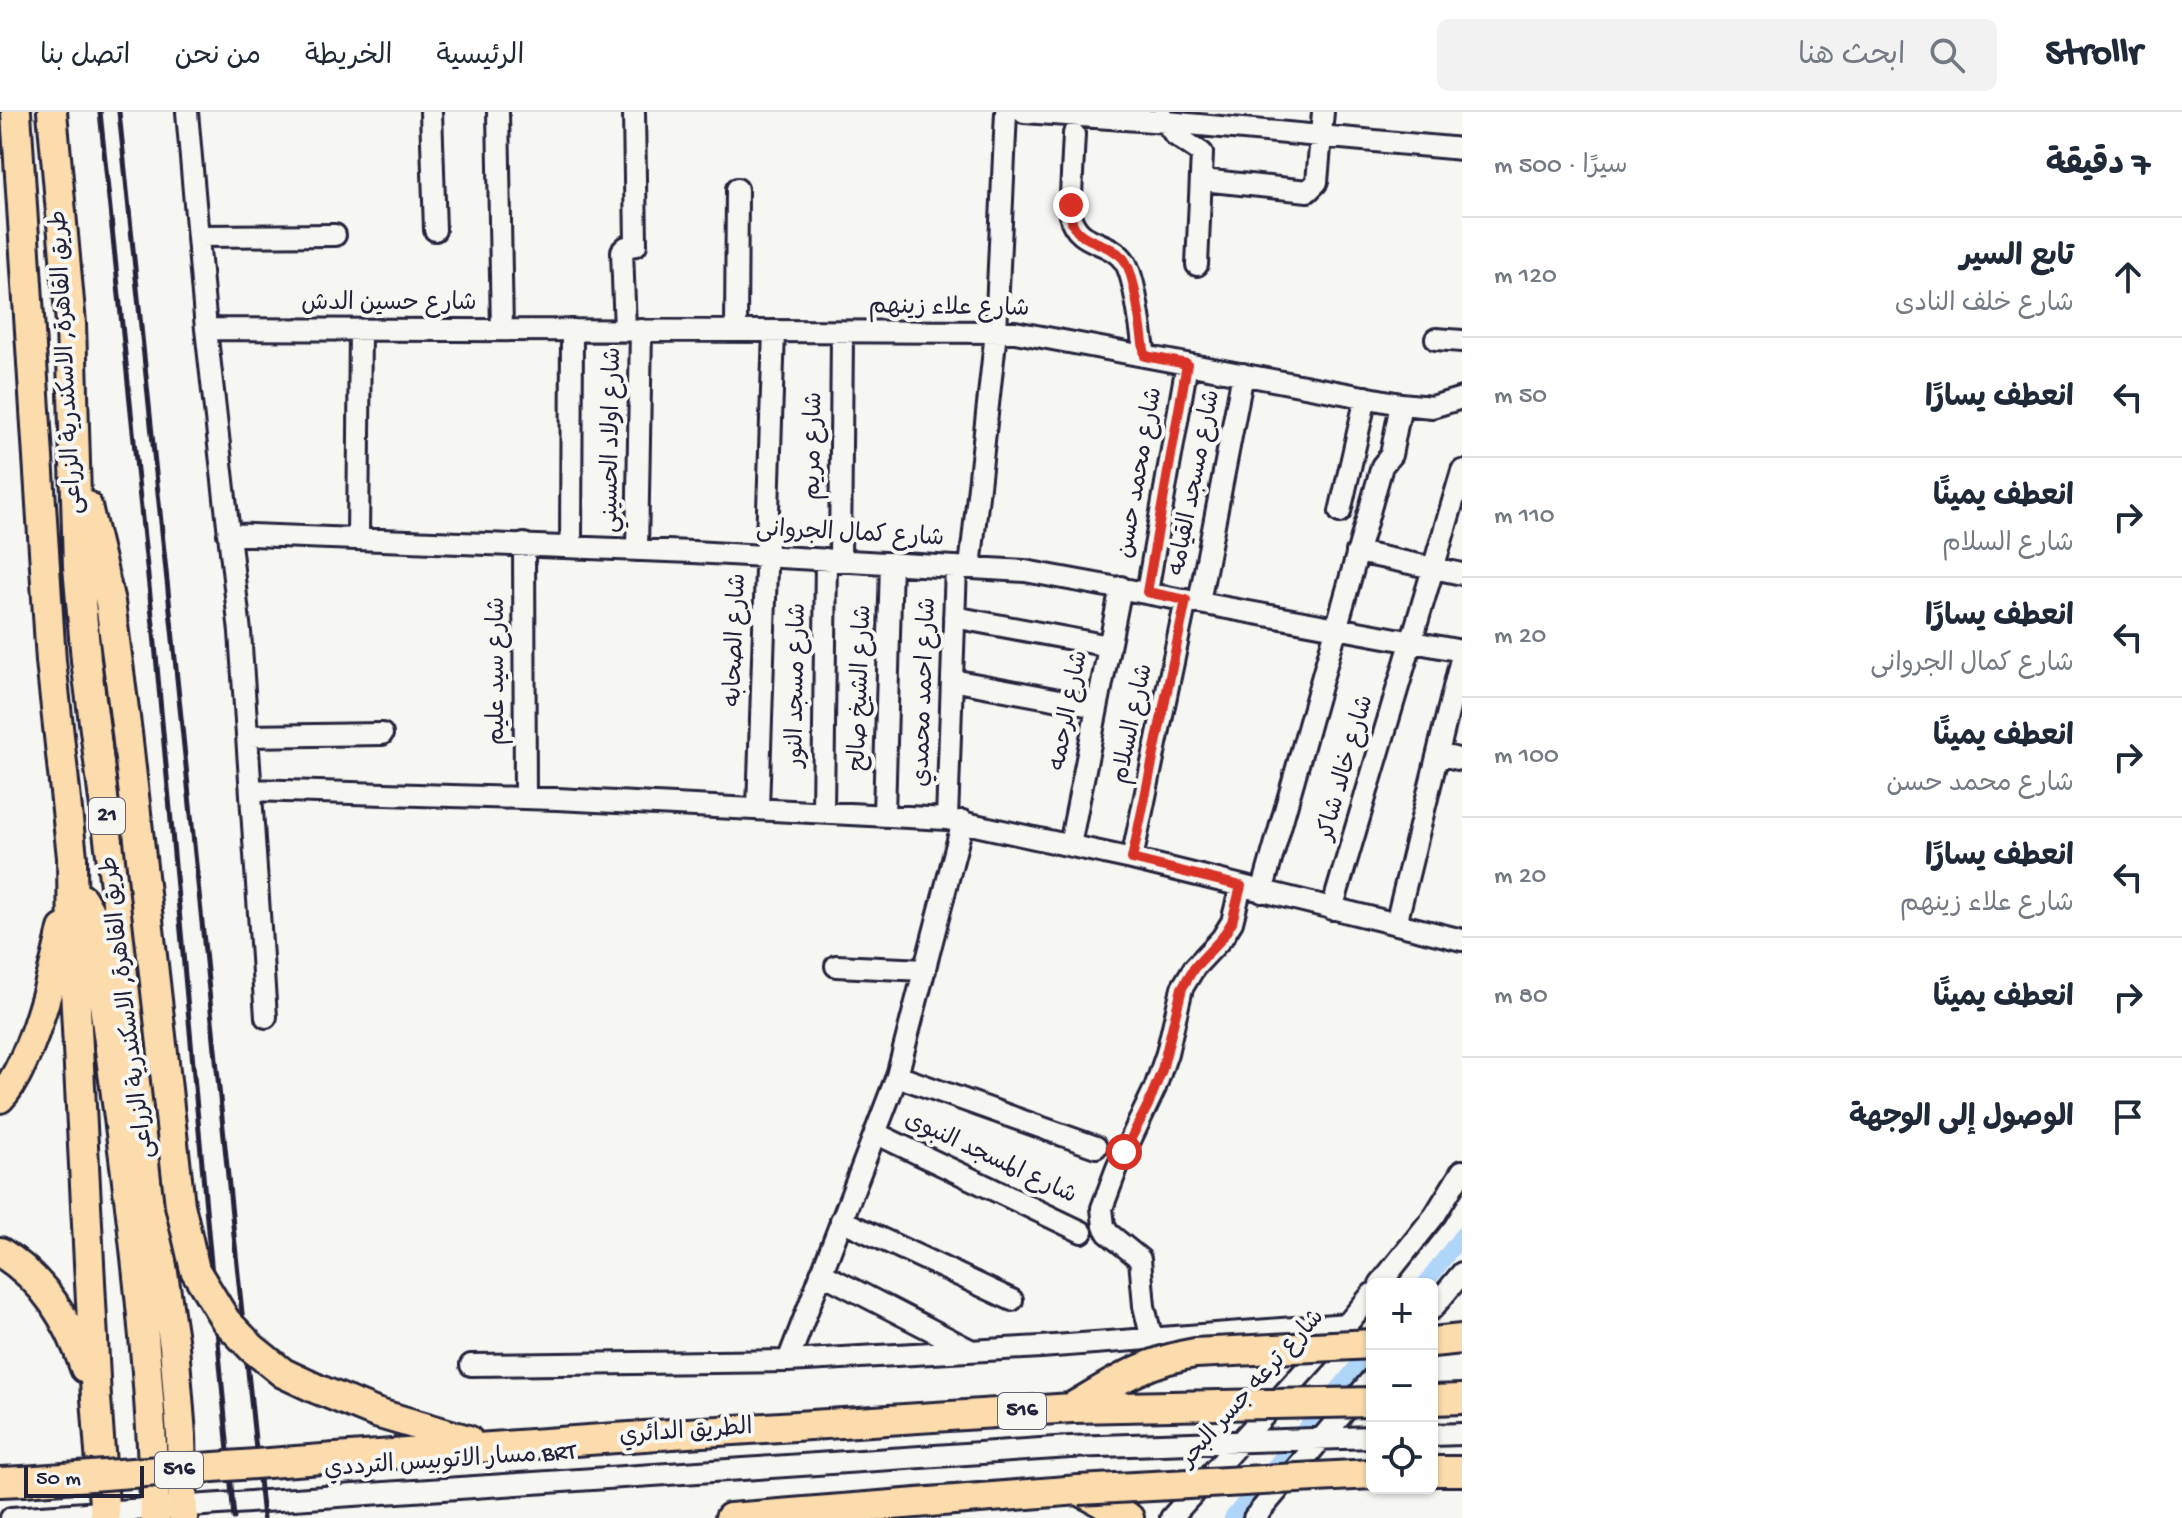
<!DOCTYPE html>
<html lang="ar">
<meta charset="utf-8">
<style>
:root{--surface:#fff;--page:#f2f2f3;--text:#1f2937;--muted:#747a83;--line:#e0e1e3}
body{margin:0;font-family:"Gochi Hand","Playpen Sans Arabic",sans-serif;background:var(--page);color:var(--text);direction:rtl}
.controls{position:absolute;right:24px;bottom:24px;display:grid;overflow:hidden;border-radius:12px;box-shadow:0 2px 6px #0004}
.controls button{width:72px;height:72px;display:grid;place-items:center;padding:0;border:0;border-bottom:2px solid var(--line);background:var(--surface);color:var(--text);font:40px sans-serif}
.scale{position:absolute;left:24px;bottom:20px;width:120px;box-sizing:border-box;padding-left:8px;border:4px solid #22223b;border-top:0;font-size:22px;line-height:28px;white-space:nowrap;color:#22223b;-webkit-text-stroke:6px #f6f6f2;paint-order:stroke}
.stop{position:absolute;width:24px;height:24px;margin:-18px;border:6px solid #d93025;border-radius:50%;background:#fff}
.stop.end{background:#d93025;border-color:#fff;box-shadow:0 2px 8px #0008}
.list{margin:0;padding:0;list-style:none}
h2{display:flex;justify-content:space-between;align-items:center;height:104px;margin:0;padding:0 32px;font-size:34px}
h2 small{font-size:26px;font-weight:400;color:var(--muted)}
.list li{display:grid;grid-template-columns:52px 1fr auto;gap:24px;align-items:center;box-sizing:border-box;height:120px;padding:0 32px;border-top:2px solid var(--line)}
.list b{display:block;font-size:30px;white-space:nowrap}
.list p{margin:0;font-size:26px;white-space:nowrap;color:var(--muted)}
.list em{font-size:26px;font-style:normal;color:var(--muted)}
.icon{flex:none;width:44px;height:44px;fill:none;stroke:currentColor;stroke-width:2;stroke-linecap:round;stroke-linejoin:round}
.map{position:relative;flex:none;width:1462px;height:1406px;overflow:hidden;direction:ltr}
header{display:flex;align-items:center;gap:48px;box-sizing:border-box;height:112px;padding:0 40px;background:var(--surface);border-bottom:2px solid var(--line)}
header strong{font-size:38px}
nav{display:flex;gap:44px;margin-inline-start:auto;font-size:28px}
.search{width:560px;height:72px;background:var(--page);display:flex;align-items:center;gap:20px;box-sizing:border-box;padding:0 28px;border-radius:12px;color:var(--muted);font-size:30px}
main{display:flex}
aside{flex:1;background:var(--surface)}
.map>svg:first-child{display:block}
</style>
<header>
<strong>Strollr</strong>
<div class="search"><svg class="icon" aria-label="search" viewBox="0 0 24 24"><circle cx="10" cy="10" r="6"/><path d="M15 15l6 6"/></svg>ابحث هنا</div>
<nav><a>الرئيسية</a><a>الخريطة</a><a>من نحن</a><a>اتصل بنا</a></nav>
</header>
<main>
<aside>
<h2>7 دقيقة<small>سيرًا · 500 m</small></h2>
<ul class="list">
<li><svg class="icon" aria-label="ahead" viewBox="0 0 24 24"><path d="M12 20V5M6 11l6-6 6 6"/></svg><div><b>تابع السير</b><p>شارع خلف النادى</p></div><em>120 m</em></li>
<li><svg class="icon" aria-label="left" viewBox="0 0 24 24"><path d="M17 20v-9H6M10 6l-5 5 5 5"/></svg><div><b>انعطف يسارًا</b></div><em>50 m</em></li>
<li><svg class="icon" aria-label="right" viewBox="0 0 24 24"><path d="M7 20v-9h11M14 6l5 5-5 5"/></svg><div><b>انعطف يمينًا</b><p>شارع السلام</p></div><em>110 m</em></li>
<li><svg class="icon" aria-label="left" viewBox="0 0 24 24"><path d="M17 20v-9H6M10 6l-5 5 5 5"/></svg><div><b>انعطف يسارًا</b><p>شارع كمال الجروانى</p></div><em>20 m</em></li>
<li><svg class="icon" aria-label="right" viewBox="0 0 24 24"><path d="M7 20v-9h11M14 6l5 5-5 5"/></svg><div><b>انعطف يمينًا</b><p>شارع محمد حسن</p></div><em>100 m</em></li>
<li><svg class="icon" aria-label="left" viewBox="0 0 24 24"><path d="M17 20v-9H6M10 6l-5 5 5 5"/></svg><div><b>انعطف يسارًا</b><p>شارع علاء زينهم</p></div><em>20 m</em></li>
<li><svg class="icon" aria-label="right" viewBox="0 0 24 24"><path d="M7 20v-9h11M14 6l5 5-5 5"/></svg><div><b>انعطف يمينًا</b></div><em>80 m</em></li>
<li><svg class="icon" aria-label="arrive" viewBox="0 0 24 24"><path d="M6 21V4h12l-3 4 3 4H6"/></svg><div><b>الوصول إلى الوجهة</b></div></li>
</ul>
</aside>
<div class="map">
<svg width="1462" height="1406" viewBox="0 0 1462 1406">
<rect width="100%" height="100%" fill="#f6f6f2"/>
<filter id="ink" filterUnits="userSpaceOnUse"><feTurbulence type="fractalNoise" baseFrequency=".0125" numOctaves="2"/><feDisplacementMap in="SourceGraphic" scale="16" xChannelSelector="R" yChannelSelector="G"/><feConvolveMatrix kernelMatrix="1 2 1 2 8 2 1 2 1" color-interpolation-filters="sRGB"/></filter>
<g filter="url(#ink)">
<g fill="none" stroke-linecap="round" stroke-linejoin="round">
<path stroke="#afd5f9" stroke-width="16" d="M 1425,1172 L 1462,1123
M 1232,1406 L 1372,1236"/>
<defs>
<path id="minor" d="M 187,0 L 206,217 L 240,520 L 266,905
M 431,0 L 435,118
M 498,0 L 502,218
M 1024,0 L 1167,10 L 1462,37
M 1162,5 L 1175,23 L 1202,41 L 1197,153
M 1074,22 L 1070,103 C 1078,135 1110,127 1125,150 C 1136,167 1141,222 1145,244
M 1202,68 L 1308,79 L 1317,70 L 1323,0
M 198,124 L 335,123
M 206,217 L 1015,220 L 1401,292 L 1432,295 L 1462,286
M 625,218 L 622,139 L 626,135 L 636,133 L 634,0
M 736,219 L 737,77
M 1436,227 L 1462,229
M 1340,400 L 1366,285
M 228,422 L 693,440 L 1025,459 L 1462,539
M 358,426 L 360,218
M 524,432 L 525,686
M 571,435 L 572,218
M 637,438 L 641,218
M 1357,440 L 1462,462
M 840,448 L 842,221
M 970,456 L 996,220 L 1006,0
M 1147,480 L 1187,252
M 1199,490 L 1243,262
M 954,505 L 1109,534
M 952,568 L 1097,595
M 247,624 L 382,622
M 1438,642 L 1462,648
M 251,678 L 557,687 L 947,707 L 1132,747 L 1462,828
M 758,696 L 774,219
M 823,699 L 826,447
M 884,702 L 891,451
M 947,707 L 956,455
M 1070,733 L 1121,475
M 1132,747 L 1186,488
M 1262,780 L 1382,354 L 1391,343 L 1401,292
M 1332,797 L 1462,359
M 1396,812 L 1462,543
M 836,854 L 925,858
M 897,964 L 1096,1035
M 875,1021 L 1082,1120
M 841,1108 L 1012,1188
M 821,1161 L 970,1238
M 1380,1172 L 1435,1103 L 1462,1059
M 1432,1197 L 1462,1161
M 1152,1228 L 1144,1194 L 1140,1147 L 1108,1121 L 1104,1114 L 1102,1096 L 1117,1056 L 1155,976 L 1167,941 L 1182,876 L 1194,856 L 1222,826 L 1232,810 L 1241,774
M 788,1249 L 897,964 L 963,709
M 471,1253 L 788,1249 L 1041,1235 L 1347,1212
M 1432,1323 L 1462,1322
M 11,1406 L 1070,1335 L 1372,1325
M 1171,1406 L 1347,1212 L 1372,1182
M 1254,1406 L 1372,1267"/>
<path id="highway" d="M 16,0 L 51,549 L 72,745 L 73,838 L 87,1112 L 96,1286 L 105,1406
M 52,0 L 71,212 L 78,454 L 86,548 L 133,914 L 152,1088 L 174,1234 L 181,1323 L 183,1406
M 87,394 L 110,490 L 127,621
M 82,787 L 90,801 L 96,832 C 121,1023 150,1214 155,1406
M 0,986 C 31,954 53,862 63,817
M 0,1140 C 44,1167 69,1208 85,1256
M 1432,1230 L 1462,1227
M 317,1277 L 376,1301 L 468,1328
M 1432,1288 L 1462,1287
M 336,1346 L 672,1322
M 1432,1359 L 1462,1359
M 0,1370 L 23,1369
M 730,1406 L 1079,1378 L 1129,1406"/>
</defs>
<use href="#minor" stroke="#22223b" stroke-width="26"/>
<use href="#highway" stroke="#22223b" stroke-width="34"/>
<use href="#minor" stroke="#f6f6f2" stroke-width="20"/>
<use href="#highway" stroke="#fcdcac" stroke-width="28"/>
<path stroke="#22223b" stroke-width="5" d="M 100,0 L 155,532 L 234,1406
M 119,0 L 263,1406"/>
<defs>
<path id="highway-bridge" d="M 127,621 L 180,1093 L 195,1158 L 226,1209 L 252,1236 L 283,1261 L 317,1277
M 1074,1294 C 1115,1270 1146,1249 1195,1241 L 1372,1232
M 672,1322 L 1072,1296 L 1372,1290
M 23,1369 L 336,1346
M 1079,1378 L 1372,1362"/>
</defs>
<use href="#highway-bridge" stroke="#22223b" stroke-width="34" stroke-linecap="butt"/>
<use href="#highway-bridge" stroke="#fcdcac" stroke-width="28"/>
</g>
</g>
<g fill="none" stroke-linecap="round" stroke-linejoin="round" filter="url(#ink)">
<path stroke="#d93025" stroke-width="10" d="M 1071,93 C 1066,133 1104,125 1123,146 C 1136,161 1141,222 1145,244 L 1187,252 L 1147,480 L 1186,488 L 1132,747 L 1241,774 L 1232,810 L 1222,826 L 1194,856 L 1182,876 L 1162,958 L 1148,993 L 1124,1040"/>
</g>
<g text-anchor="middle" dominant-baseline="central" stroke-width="8" stroke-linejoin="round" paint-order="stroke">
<g fill="#f6f6f2" stroke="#626272" stroke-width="2">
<rect x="89" y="686" width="36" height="36" rx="6"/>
<rect x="998" y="1281" width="48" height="36" rx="6"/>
<rect x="155" y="1340" width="48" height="36" rx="6"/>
</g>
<g font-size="22" font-weight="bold" fill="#22223b">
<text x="107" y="704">21</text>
<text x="1022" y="1299">516</text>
<text x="179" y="1358">516</text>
</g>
<g font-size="24" fill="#22223b" stroke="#f6f6f2">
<text x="389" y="192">شارع حسين الدش</text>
<text transform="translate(949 197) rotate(1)">شارع علاء زينهم</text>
<text transform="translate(68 250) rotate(-93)">طريق القاهرة, الاسكندرية الزراعى</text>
<text transform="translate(613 328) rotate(-89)">شارع اولاد الحسيني</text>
<text transform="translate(815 334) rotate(-89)">شارع مريم</text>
<text transform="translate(1141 361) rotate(-80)">شارع محمد حسن</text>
<text transform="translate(1196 371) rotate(-79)">شارع مسجد القيامه</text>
<text transform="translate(850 423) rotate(3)">شارع كمال الجروانى</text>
<text transform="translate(737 528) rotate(-88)">شارع الصحابه</text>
<text transform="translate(498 559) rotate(-90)">شارع سيد عليم</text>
<text transform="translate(798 573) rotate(-89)">شارع مسجد النور</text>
<text transform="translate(862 576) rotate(-88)">شارع الشيخ صالح</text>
<text transform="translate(926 580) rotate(-88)">شارع احمد محمدي</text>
<text transform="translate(1070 599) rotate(-79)">شارع الرحمه</text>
<text transform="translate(1134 612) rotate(-78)">شارع السلام</text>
<text transform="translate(1347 656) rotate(-74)">شارع خالد شاكر</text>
<text transform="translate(129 895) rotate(-97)">طريق القاهرة, الاسكندرية الزراعى</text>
<text transform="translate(990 1047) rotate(25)">شارع المسجد النبوى</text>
<text transform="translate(1253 1277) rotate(-48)">شارع ترعه جسر البحر</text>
<text transform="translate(686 1321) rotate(-4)">الطريق الدائري</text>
<text transform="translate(450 1350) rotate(-4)">مسار الاتوبيس الترددي BRT</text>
</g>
</g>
</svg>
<div class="controls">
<button>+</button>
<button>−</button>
<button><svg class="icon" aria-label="locate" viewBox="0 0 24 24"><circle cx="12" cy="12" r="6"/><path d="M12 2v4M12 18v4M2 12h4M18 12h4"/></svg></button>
</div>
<div class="scale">50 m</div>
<div class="stop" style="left:1124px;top:1040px"></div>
<div class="stop end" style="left:1071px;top:93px"></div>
</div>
</main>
